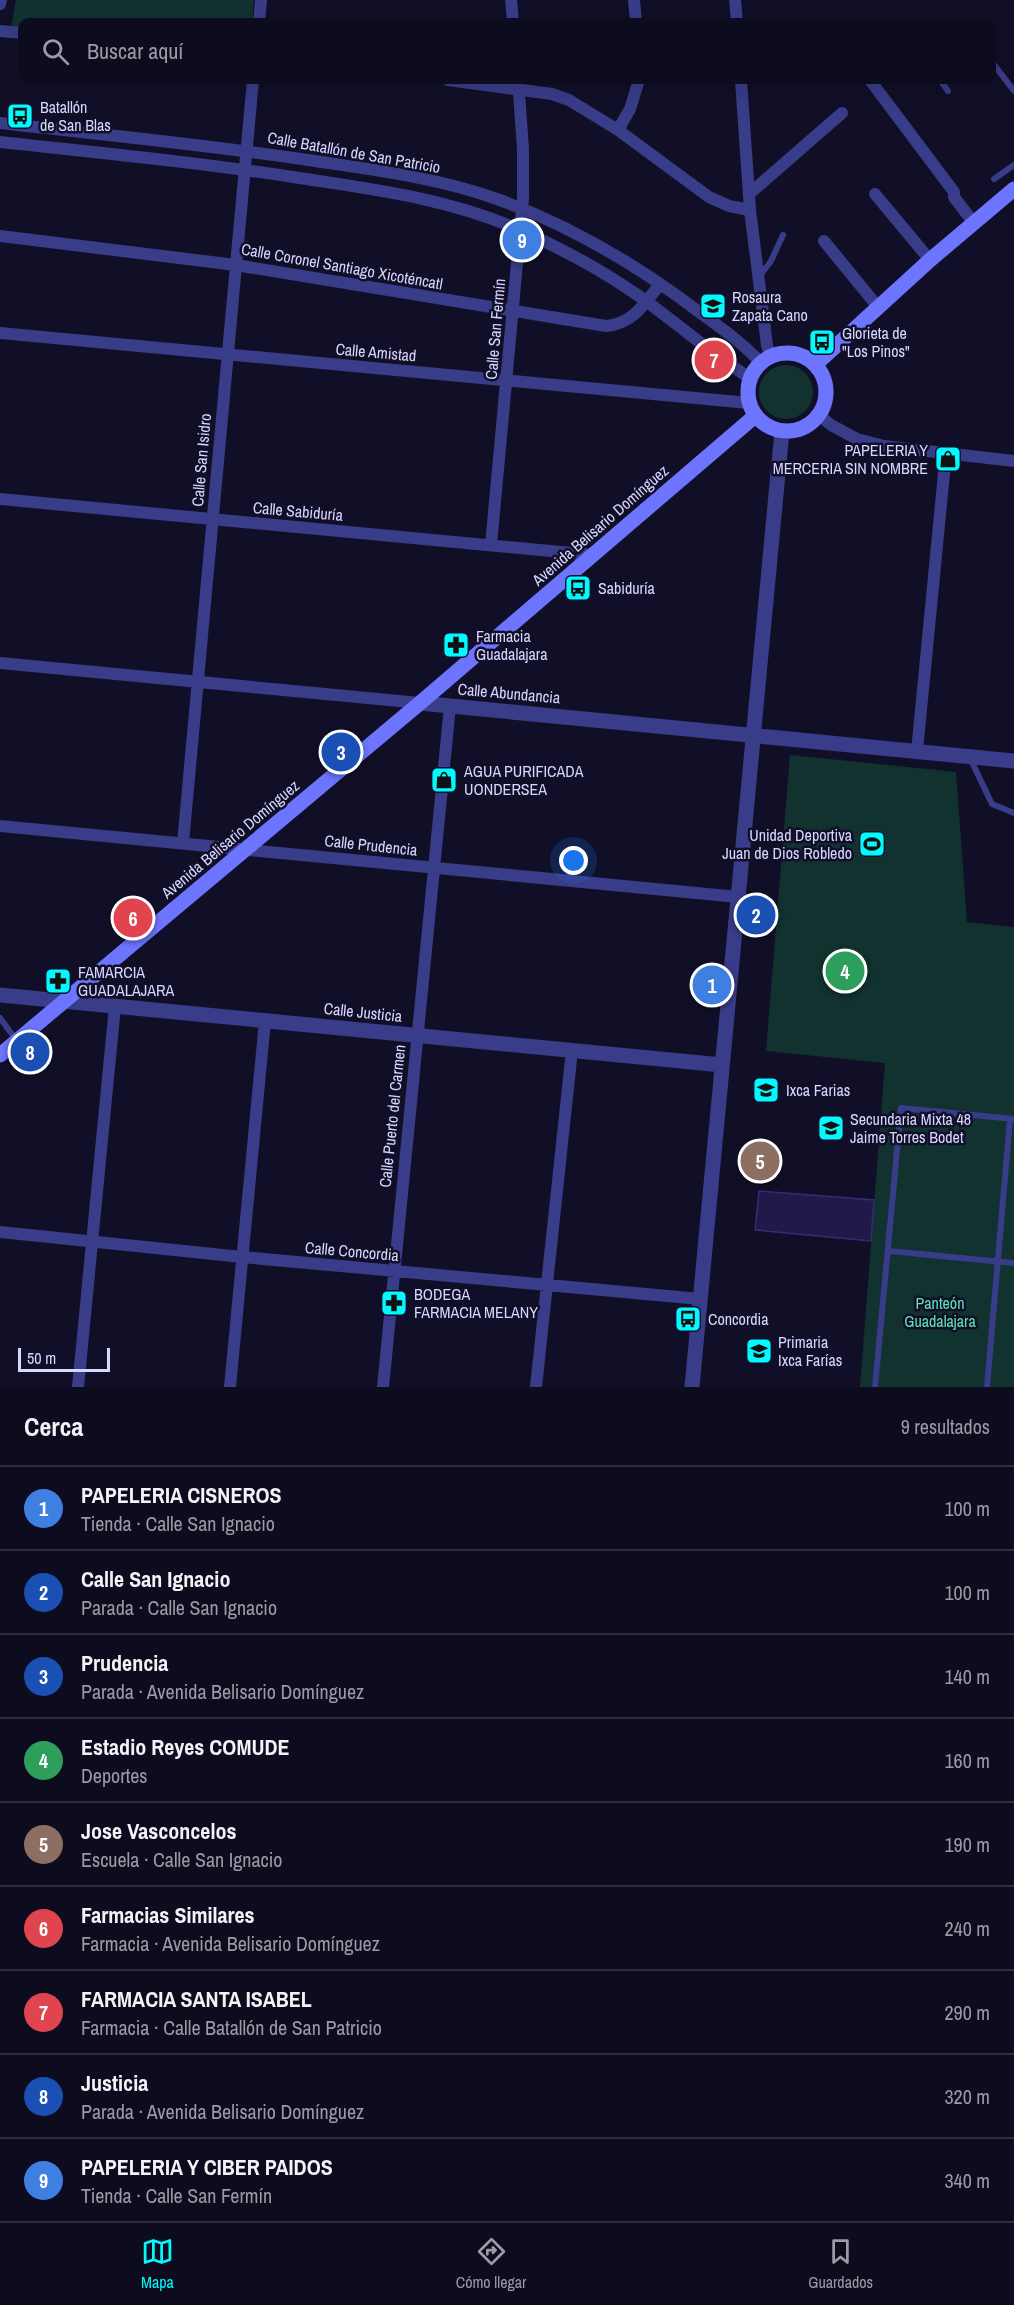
<!DOCTYPE html>
<html lang="es">
<meta charset="utf-8">
<style>
:root{--surface:#0d0b1e;--page:#161427;--text:#f1f3f6;--muted:#9a9ba4;--line:#2d2b3c;--accent:#02faff}
body{margin:0;font-family:"Archivo Narrow",sans-serif;background:var(--page);color:var(--text)}
.scale{position:absolute;left:18px;bottom:15px;width:92px;box-sizing:border-box;padding-left:6px;border:3px solid #d7d6ff;border-top:0;font-size:16px;line-height:21px;white-space:nowrap;color:#d7d6ff;-webkit-text-stroke:4px #110f28;paint-order:stroke}
.you{position:absolute;left:574px;top:861px;width:21px;height:21px;margin:-15px;border:4px solid #fff;border-radius:50%;background:#1a73e8;box-shadow:0 0 0 9px #1a73e833}
.badge{display:grid;place-items:center;width:39px;height:39px;border-radius:50%;background:var(--accent);color:#fff;font-size:20px;font-weight:700}
.pin{position:absolute;translate:-50% -50%;border:3px solid #fff;box-shadow:0 2px 6px #0006}
.list{margin:0;padding:0;list-style:none}
h2{display:flex;justify-content:space-between;align-items:center;height:78px;margin:0;padding:0 24px;font-size:26px}
h2 small{font-size:20px;font-weight:400;color:var(--muted)}
.list li{display:grid;grid-template-columns:39px 1fr auto;gap:18px;align-items:center;box-sizing:border-box;height:84px;padding:0 24px;border-top:2px solid var(--line)}
.list b{display:block;font-size:22px;white-space:nowrap}
.list p{margin:0;font-size:20px;white-space:nowrap;color:var(--muted)}
.list em{font-size:20px;font-style:normal;color:var(--muted)}
.icon{flex:none;width:33px;height:33px;fill:none;stroke:currentColor;stroke-width:2;stroke-linecap:round;stroke-linejoin:round}
.map{position:relative;flex:none;width:1014px;height:1387px;overflow:hidden}
.search{position:absolute;background:var(--surface);box-shadow:0 6px 24px #0002;left:18px;right:18px;top:18px;height:66px;display:flex;align-items:center;gap:15px;box-sizing:border-box;padding:0 21px;border-radius:12px;color:var(--muted);font-size:22px}
.sheet{height:834px;background:var(--surface)}
nav{display:flex;justify-content:space-around;align-items:center;box-sizing:border-box;height:84px;border-top:2px solid var(--line);background:var(--surface);font-size:16px;color:var(--muted)}
nav a{display:grid;justify-items:center;gap:3px}
nav .on{color:var(--accent)}
.map>svg:first-child{display:block}
</style>
<div class="map">
<svg width="1014" height="1387" viewBox="0 0 1014 1387">
<rect width="100%" height="100%" fill="#110f28"/>
<path fill="#12322f" d="M 16,0 L 254,0 L 252,22 L 22,22 L 22,28 L 11,28 Z
M759 392a27 27 0 1 1 54 0a27 27 0 1 1-54 0Z
M 790,755 L 956,772 L 967,922 L 1014,927 L 1014,1387 L 860,1387 L 885,1063 L 766,1051 Z"/>
<path fill="#201a4a" stroke="#352c76" stroke-width="1.5" d="M 759,1191 L 874,1200 L 871,1241 L 755,1230 Z"/>
<g fill="none" stroke-linecap="round" stroke-linejoin="round">
<path stroke="#393c88" stroke-width="6" d="M 992,62 L 1014,91
M 940,80 L 948,91
M 994,179 L 1014,165
M 759,277 L 771,261 L 783,235
M 970,758 L 992,804 L 1014,813
M 0,1018 L 17,1041
M 889,1251 L 1014,1263
M 875,1387 L 901,1108 L 1014,1119
M 987,1387 L 1010,1119"/>
<path stroke="#393c88" stroke-width="12" d="M 511,0 L 513,22
M 634,0 L 636,22
M 735,0 L 737,22
M 0,4 L 1,0
M 259,22 L 261,0
M 0,31 L 22,33
M 448,80 L 552,94 L 569,100 L 618,130 L 709,197 L 729,206 L 750,210
M 741,80 L 750,210 L 767,345 L 770,356
M 870,80 L 954,192 L 954,197 L 973,222
M 0,123 C 105,135 210,145 315,161 C 376,170 438,178 497,199 C 564,223 625,258 683,300 C 709,320 738,338 760,362
M 618,130 L 630,109 L 639,80
M 0,142 C 102,153 205,163 306,179 C 379,190 453,200 522,231 C 560,248 598,268 633,292 C 673,319 708,352 750,378
M 749,194 L 842,113
M 875,194 L 930,260
M 0,236 L 236,265 L 606,326 C 633,324 645,303 660,284
M 824,241 L 878,307
M 0,333 L 749,403
M 819,415 L 831,425 L 857,439 L 884,446 L 1014,461
M 0,499 L 593,555
M 491,545 L 523,198 L 523,148 L 518,80
M 0,663 L 420,703
M 917,751 L 946,453
M 0,826 L 738,897
M 183,843 L 253,80
M 0,1232 L 242,1257 L 700,1299
M 78,1387 L 115,1006
M 230,1387 L 265,1021
M 383,1387 L 450,706
M 536,1387 L 572,1050"/>
<path stroke="#393c88" stroke-width="15" d="M 420,703 L 1014,761
M 0,995 L 722,1065
M 692,1387 L 782,431"/>
<path stroke="#6d75ff" stroke-width="15" d="M748 392a39 39 0 1 1 78 0a39 39 0 1 1-78 0Z
M 815,365 L 930,260 L 1014,189
M 0,1055 L 420,703 L 755,416"/>
</g>
<defs>
<symbol id="bus-square" viewBox="-11 -11 22 22"><rect x="-9" y="-9" width="18" height="18" rx="4" fill="#02faff" stroke="#110f28"/><path d="M-5-6H5V4H4V6H2V4H-2V6H-4V4H-5ZM-3.5-4V0h7V-4ZM-3.5 1.2v1.5H-2V1.2ZM2 1.2v1.5H3.5V1.2Z" fill="#111"/></symbol>
<symbol id="school-square" viewBox="-11 -11 22 22"><rect x="-9" y="-9" width="18" height="18" rx="4" fill="#02faff" stroke="#110f28"/><path d="M0-5L7-2L0 1L-7-2ZM-4 1L0 2.5L4 1V4Q0 6-4 4Z" fill="#111"/></symbol>
<symbol id="shop-square" viewBox="-11 -11 22 22"><rect x="-9" y="-9" width="18" height="18" rx="4" fill="#02faff" stroke="#110f28"/><path d="M-5-2.5h2.3a2.7 3.5 0 0 1 5.4 0H5L5.5 6h-11ZM-1.5-2.5h3a1.5 2.3 0 0 0-3 0Z" fill="#111"/></symbol>
<symbol id="pharmacy-square" viewBox="-11 -11 22 22"><rect x="-9" y="-9" width="18" height="18" rx="4" fill="#02faff" stroke="#110f28"/><path d="M-2-6h4v4h4v4h-4v4h-4v-4h-4v-4h4Z" fill="#111"/></symbol>
<symbol id="stadium-square" viewBox="-11 -11 22 22"><rect x="-9" y="-9" width="18" height="18" rx="4" fill="#02faff" stroke="#110f28"/><path d="M0-5a6.5 5 0 1 0 0 10a6.5 5 0 1 0 0-10ZM-3.5-1.8h7v3.6h-7Z" fill="#111"/></symbol>
</defs>
<g fill-rule="evenodd">
<use href="#bus-square" x="5" y="101" width="30" height="30"/>
<use href="#school-square" x="698" y="291" width="30" height="30"/>
<use href="#bus-square" x="807" y="327" width="30" height="30"/>
<use href="#shop-square" x="933" y="444" width="30" height="30"/>
<use href="#bus-square" x="563" y="573" width="30" height="30"/>
<use href="#pharmacy-square" x="441" y="630" width="30" height="30"/>
<use href="#shop-square" x="429" y="765" width="30" height="30"/>
<use href="#stadium-square" x="857" y="829" width="30" height="30"/>
<use href="#pharmacy-square" x="43" y="966" width="30" height="30"/>
<use href="#school-square" x="751" y="1075" width="30" height="30"/>
<use href="#school-square" x="816" y="1113" width="30" height="30"/>
<use href="#pharmacy-square" x="379" y="1288" width="30" height="30"/>
<use href="#bus-square" x="673" y="1304" width="30" height="30"/>
<use href="#school-square" x="744" y="1336" width="30" height="30"/>
</g>
<g text-anchor="middle" dominant-baseline="central" stroke-width="5" stroke-linejoin="round" paint-order="stroke">
<g font-size="16" fill="#d7d6ff" stroke="#110f28" text-anchor="start">
<text x="40" y="107">Batallón<tspan x="40" dy="18">de San Blas</tspan></text>
<text x="732" y="297">Rosaura<tspan x="732" dy="18">Zapata Cano</tspan></text>
<text x="842" y="333">Glorieta de<tspan x="842" dy="18">"Los Pinos"</tspan></text>
<text x="928" y="450" text-anchor="end">PAPELERIA Y<tspan x="928" dy="18">MERCERIA SIN NOMBRE</tspan></text>
<text x="598" y="588">Sabiduría</text>
<text x="476" y="636">Farmacia<tspan x="476" dy="18">Guadalajara</tspan></text>
<text x="464" y="771">AGUA PURIFICADA<tspan x="464" dy="18">UONDERSEA</tspan></text>
<text x="852" y="835" text-anchor="end">Unidad Deportiva<tspan x="852" dy="18">Juan de Dios Robledo</tspan></text>
<text x="78" y="972">FAMARCIA<tspan x="78" dy="18">GUADALAJARA</tspan></text>
<text x="786" y="1090">Ixca Farias</text>
<text x="850" y="1119">Secundaria Mixta 48<tspan x="850" dy="18">Jaime Torres Bodet</tspan></text>
<text x="414" y="1294">BODEGA<tspan x="414" dy="18">FARMACIA MELANY</tspan></text>
<text x="708" y="1319">Concordia</text>
<text x="778" y="1342">Primaria<tspan x="778" dy="18">Ixca Farías</tspan></text>
</g>
<g font-size="16" fill="#d7d6ff" stroke="#110f28">
<text transform="translate(354 152) rotate(10)">Calle Batallón de San Patricio</text>
<text transform="translate(342 266) rotate(10)">Calle Coronel Santiago Xicoténcatl</text>
<text transform="translate(495 329) rotate(-85)">Calle San Fermín</text>
<text transform="translate(376 352) rotate(5)">Calle Amistad</text>
<text transform="translate(201 460) rotate(-85)">Calle San Isidro</text>
<text transform="translate(298 511) rotate(5)">Calle Sabiduría</text>
<text transform="translate(600 525) rotate(-41)">Avenida Belisario Domínguez</text>
<text transform="translate(509 693) rotate(5)">Calle Abundancia</text>
<text transform="translate(230 839) rotate(-40)">Avenida Belisario Domínguez</text>
<text transform="translate(371 845) rotate(6)">Calle Prudencia</text>
<text transform="translate(363 1012) rotate(6)">Calle Justicia</text>
<text transform="translate(392 1116) rotate(-84)">Calle Puerto del Carmen</text>
<text transform="translate(352 1251) rotate(5)">Calle Concordia</text>
</g>
<g font-size="16" fill="#5ee3b7" stroke="#110f28">
<text x="940" y="1303">Panteón<tspan x="940" dy="18">Guadalajara</tspan></text>
</g>
</g>
</svg>
<div class="scale">50 m</div>
<div class="you"></div>
<div class="pin badge" style="left:712px;top:985px;background:#3f7fe0">1</div>
<div class="pin badge" style="left:756px;top:915px;background:#1a4fb4">2</div>
<div class="pin badge" style="left:341px;top:752px;background:#1a4fb4">3</div>
<div class="pin badge" style="left:845px;top:971px;background:#2e9e5b">4</div>
<div class="pin badge" style="left:760px;top:1161px;background:#8d6e63">5</div>
<div class="pin badge" style="left:133px;top:918px;background:#e0444e">6</div>
<div class="pin badge" style="left:714px;top:360px;background:#e0444e">7</div>
<div class="pin badge" style="left:30px;top:1052px;background:#1a4fb4">8</div>
<div class="pin badge" style="left:522px;top:240px;background:#3f7fe0">9</div>
<div class="search"><svg class="icon" aria-label="search" viewBox="0 0 24 24"><circle cx="10" cy="10" r="6"/><path d="M15 15l6 6"/></svg>Buscar aquí</div>
</div>
<section class="sheet">
<h2>Cerca<small>9 resultados</small></h2>
<ul class="list">
<li><span class="badge" style="background:#3f7fe0">1</span><div><b>PAPELERIA CISNEROS</b><p>Tienda · Calle San Ignacio</p></div><em>100 m</em></li>
<li><span class="badge" style="background:#1a4fb4">2</span><div><b>Calle San Ignacio</b><p>Parada · Calle San Ignacio</p></div><em>100 m</em></li>
<li><span class="badge" style="background:#1a4fb4">3</span><div><b>Prudencia</b><p>Parada · Avenida Belisario Domínguez</p></div><em>140 m</em></li>
<li><span class="badge" style="background:#2e9e5b">4</span><div><b>Estadio Reyes COMUDE</b><p>Deportes</p></div><em>160 m</em></li>
<li><span class="badge" style="background:#8d6e63">5</span><div><b>Jose Vasconcelos</b><p>Escuela · Calle San Ignacio</p></div><em>190 m</em></li>
<li><span class="badge" style="background:#e0444e">6</span><div><b>Farmacias Similares</b><p>Farmacia · Avenida Belisario Domínguez</p></div><em>240 m</em></li>
<li><span class="badge" style="background:#e0444e">7</span><div><b>FARMACIA SANTA ISABEL</b><p>Farmacia · Calle Batallón de San Patricio</p></div><em>290 m</em></li>
<li><span class="badge" style="background:#1a4fb4">8</span><div><b>Justicia</b><p>Parada · Avenida Belisario Domínguez</p></div><em>320 m</em></li>
<li><span class="badge" style="background:#3f7fe0">9</span><div><b>PAPELERIA Y CIBER PAIDOS</b><p>Tienda · Calle San Fermín</p></div><em>340 m</em></li>
</ul>
</section>
<nav>
<a class="on"><svg class="icon" aria-label="map" viewBox="0 0 24 24"><path d="M3 6l6-2 6 2 6-2v14l-6 2-6-2-6 2zM9 4v14M15 6v14"/></svg>Mapa</a>
<a><svg class="icon" aria-label="directions" viewBox="0 0 24 24"><path d="M12 3l9 9-9 9-9-9zM9 14v-3h6M13 9l2 2-2 2"/></svg>Cómo llegar</a>
<a><svg class="icon" aria-label="saved" viewBox="0 0 24 24"><path d="M7 4h10v16l-5-4-5 4z"/></svg>Guardados</a>
</nav>
